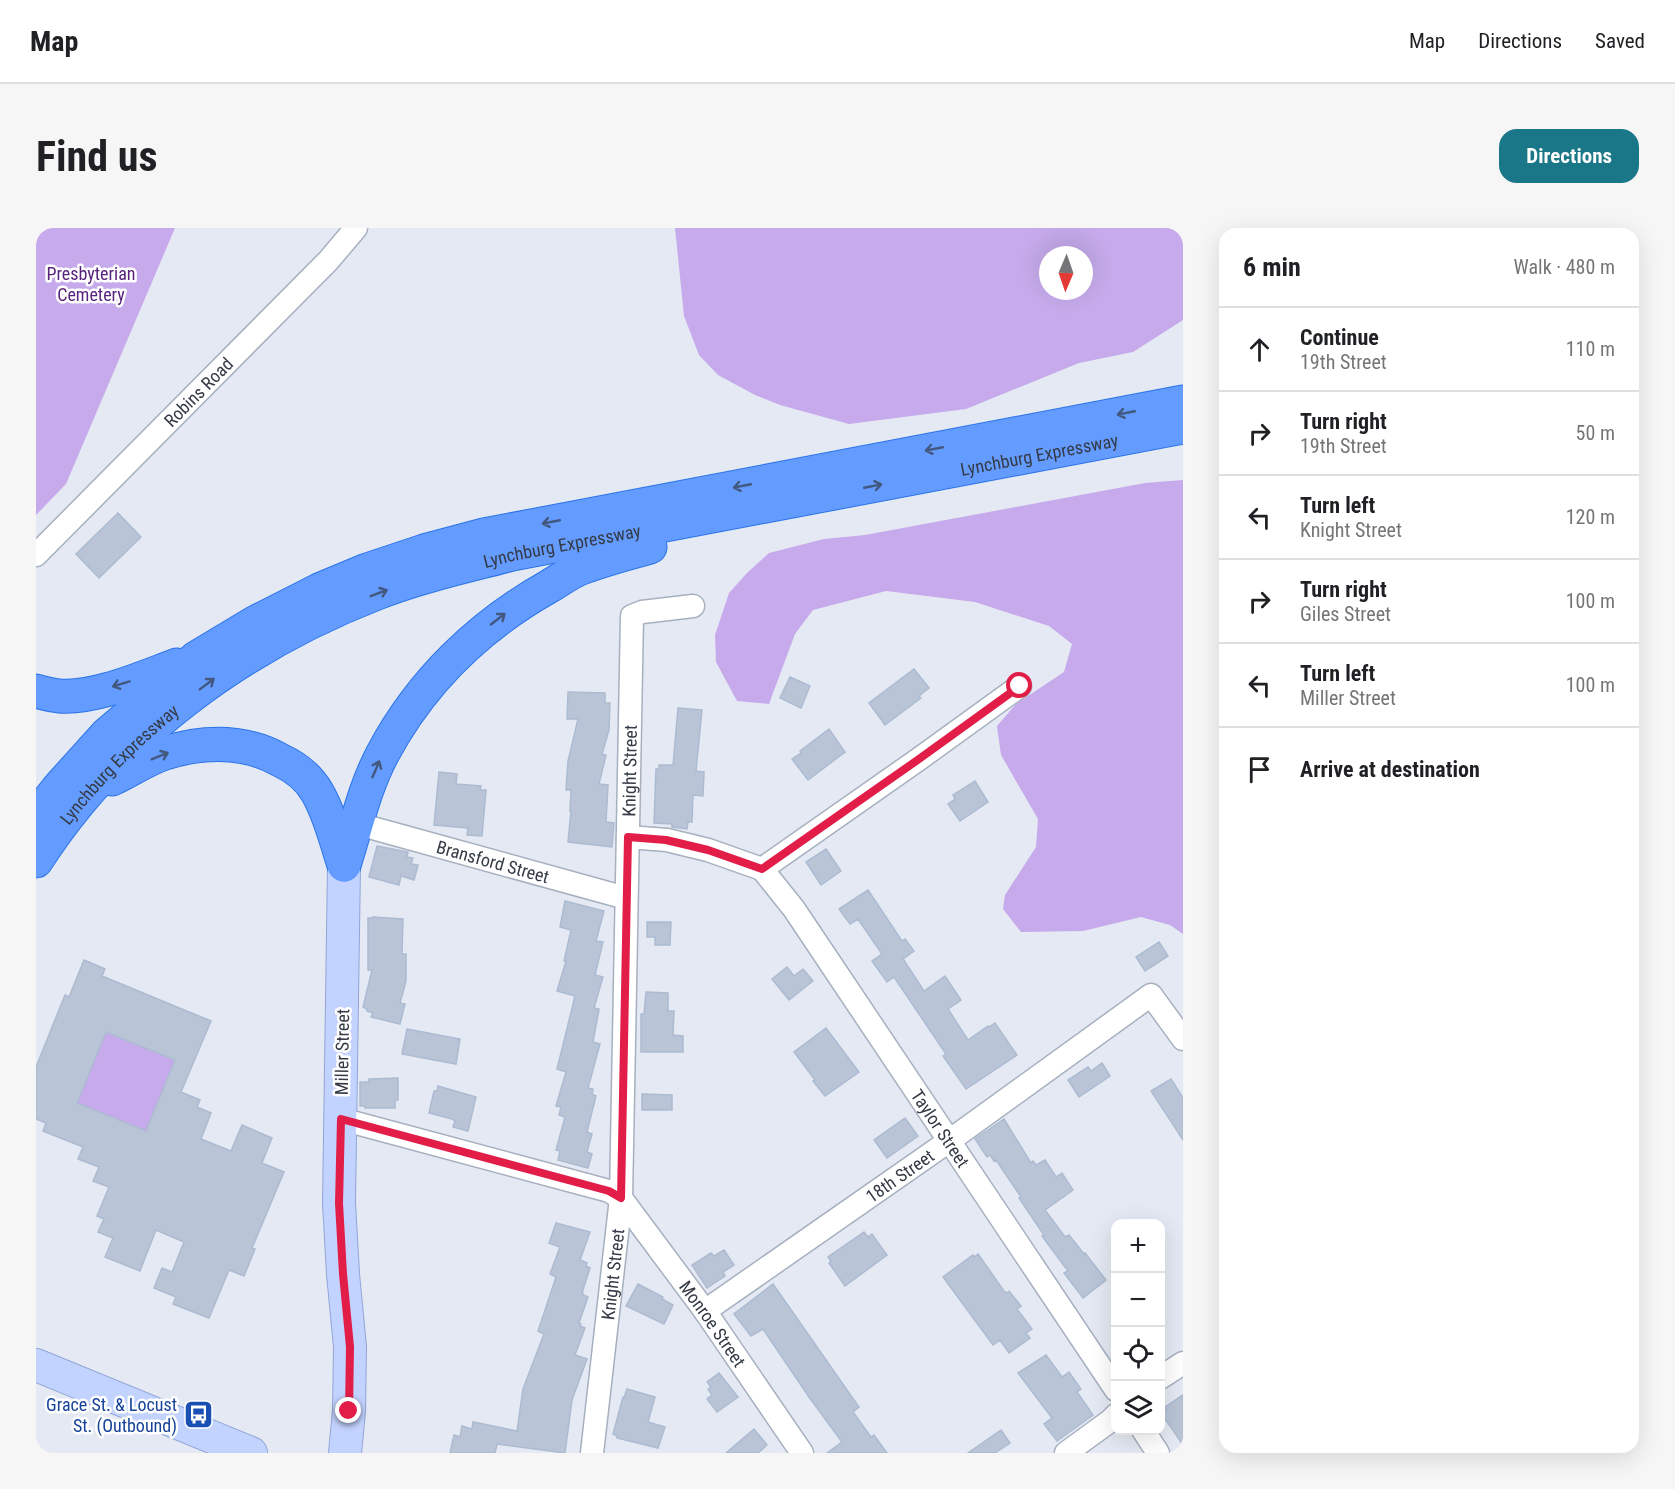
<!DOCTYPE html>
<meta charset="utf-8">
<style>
:root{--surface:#fff;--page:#f6f6f6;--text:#202124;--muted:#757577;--line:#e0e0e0;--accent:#197787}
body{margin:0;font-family:"Roboto Condensed",sans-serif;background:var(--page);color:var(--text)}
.controls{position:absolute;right:18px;bottom:18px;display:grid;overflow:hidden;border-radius:12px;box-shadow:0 6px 24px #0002}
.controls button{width:54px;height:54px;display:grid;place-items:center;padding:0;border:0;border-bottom:2px solid var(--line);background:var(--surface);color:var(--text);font:30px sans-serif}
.compass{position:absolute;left:1003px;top:18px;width:54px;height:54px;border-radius:50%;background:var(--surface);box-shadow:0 6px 24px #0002;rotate:182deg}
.stop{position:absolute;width:18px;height:18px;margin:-14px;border:4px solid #e11d48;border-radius:50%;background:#fff}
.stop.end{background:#e11d48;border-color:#fff;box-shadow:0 2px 6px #0008}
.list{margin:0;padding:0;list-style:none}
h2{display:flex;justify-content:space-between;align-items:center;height:78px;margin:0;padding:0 24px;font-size:26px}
h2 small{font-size:20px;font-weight:400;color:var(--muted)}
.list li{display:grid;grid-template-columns:39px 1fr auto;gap:18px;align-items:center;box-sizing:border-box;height:84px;padding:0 24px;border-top:2px solid var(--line)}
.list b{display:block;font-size:22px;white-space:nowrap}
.list p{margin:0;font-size:20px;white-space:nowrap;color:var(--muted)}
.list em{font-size:20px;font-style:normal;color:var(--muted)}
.icon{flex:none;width:33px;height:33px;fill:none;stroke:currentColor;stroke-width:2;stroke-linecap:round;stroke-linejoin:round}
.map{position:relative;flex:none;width:1147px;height:1225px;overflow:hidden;border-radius:18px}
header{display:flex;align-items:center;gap:36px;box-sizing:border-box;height:84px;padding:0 30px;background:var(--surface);border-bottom:2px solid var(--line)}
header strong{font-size:28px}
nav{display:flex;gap:33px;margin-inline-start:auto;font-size:21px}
.intro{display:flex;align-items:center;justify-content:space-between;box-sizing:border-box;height:144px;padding:0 36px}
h1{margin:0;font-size:42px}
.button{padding:15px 27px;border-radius:18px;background:var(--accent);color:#fff;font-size:21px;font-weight:700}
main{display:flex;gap:36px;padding:0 36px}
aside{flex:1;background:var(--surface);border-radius:18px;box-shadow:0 6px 24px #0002}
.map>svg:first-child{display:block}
</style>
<header>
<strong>Map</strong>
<nav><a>Map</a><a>Directions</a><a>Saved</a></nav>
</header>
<div class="intro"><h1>Find us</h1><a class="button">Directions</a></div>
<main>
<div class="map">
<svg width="1147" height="1225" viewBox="0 0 1147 1225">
<rect width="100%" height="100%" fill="#e4e9f3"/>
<path fill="#c6aaeb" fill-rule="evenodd" d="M 0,0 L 139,0 L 30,256 L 0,287 Z
M 639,0 L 1147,0 L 1147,92 L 1097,124 L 1043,135 L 930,181 L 813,196 L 744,177 L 719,167 L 682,147 L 663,127 L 648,88 ZM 1012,27 L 1048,27 L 1048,63 L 1012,63 Z
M 1147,252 L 1147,706 L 1134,697 L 1105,689 L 1047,703 L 985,704 L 967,681 L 969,667 L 1000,619 L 1002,591 L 965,527 L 961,498 L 980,476 L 1028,444 L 1036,416 L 1013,398 L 939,374 L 850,363 L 777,382 L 759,406 L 733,476 L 701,473 L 680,434 L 679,407 L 693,365 L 711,345 L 733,325 L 788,311 L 829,307 L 1109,255 Z
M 70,804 L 139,832 L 110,903 L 58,882 L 36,888 Z"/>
<path fill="#b9c5d6" stroke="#acbbd1" stroke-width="1.5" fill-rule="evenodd" d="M 82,285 L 105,309 L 63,350 L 40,326 Z
M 878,441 L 893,460 L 883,468 L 885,470 L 849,497 L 833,475 Z
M 754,449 L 774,458 L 765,480 L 744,470 Z
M 532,464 L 569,465 L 569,475 L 574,475 L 573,502 L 566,526 L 570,527 L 563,556 L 572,557 L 570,594 L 578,595 L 576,619 L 532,614 L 535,583 L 534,583 L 535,562 L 530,562 L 532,533 L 542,491 L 531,491 Z
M 642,480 L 666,482 L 660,543 L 668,544 L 667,568 L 657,567 L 656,594 L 652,594 L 651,601 L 636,599 L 636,596 L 618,595 L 620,541 L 623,541 L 623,537 L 637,537 Z
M 793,501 L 809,524 L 772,552 L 756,531 L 765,525 L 764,523 Z
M 403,544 L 421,546 L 420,556 L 445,558 L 444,562 L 450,562 L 446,608 L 431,607 L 432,600 L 398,597 Z
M 939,553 L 952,574 L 924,593 L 912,576 L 919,571 L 917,567 Z
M 341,618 L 372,624 L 371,629 L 377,630 L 375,636 L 382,637 L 378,652 L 365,648 L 363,657 L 333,649 Z
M 790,621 L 805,643 L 785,657 L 770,634 Z
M 832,662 L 866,713 L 869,711 L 878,723 L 867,731 L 888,763 L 909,748 L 925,772 L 912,781 L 932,812 L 952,798 L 953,799 L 959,795 L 981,827 L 930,861 L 907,828 L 910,826 L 858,749 L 851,754 L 836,733 L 846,726 L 822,691 L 814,696 L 803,681 Z
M 529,673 L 568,683 L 560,713 L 567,714 L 559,747 L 567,749 L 558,780 L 563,781 L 557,814 L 564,816 L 552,860 L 557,861 L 556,866 L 560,868 L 551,904 L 556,906 L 551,924 L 556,926 L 552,940 L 522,932 L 524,923 L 520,922 L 529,889 L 523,887 L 525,879 L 520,878 L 530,844 L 521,841 L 539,768 L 521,763 L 530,733 L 528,733 L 535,702 L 524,699 Z
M 337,689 L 367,691 L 366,726 L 370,726 L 370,753 L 364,775 L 369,776 L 364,796 L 335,789 L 337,785 L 331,783 L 331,781 L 327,779 L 336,742 L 332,742 L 332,690 L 337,690 Z
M 611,694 L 635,694 L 634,717 L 619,717 L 619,709 L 611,709 Z
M 1123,714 L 1132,728 L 1109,743 L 1100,729 Z
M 48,732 L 69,741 L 66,748 L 175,793 L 145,864 L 164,872 L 161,879 L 175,885 L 165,911 L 195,923 L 206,897 L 236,910 L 226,935 L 248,944 L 216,1020 L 219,1021 L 208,1048 L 193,1042 L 173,1090 L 137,1076 L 140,1069 L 118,1060 L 126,1040 L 136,1044 L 148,1014 L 120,1002 L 104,1043 L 69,1029 L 77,1010 L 62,1004 L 68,991 L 61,988 L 73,959 L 57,953 L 63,939 L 42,931 L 47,919 L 7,903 L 10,895 L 0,891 L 0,839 L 29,767 L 33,769 ZM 70,804 L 139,832 L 110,903 L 41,875 Z
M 751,739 L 758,748 L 767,741 L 777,753 L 753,772 L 736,751 Z
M 610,764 L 632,765 L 632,783 L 638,783 L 637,807 L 647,808 L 647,824 L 605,824 L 605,786 L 608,786 Z
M 790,800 L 823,844 L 789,868 L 777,853 L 779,852 L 758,824 Z
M 371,801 L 424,811 L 420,836 L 366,826 Z
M 1066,835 L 1074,848 L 1043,869 L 1032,852 L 1052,839 L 1055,843 Z
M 362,850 L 362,872 L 359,872 L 359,880 L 329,880 L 329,878 L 324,878 L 324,854 L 333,854 L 333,851 Z
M 1135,851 L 1147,870 L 1147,912 L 1115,863 Z
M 402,858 L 440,869 L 432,903 L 417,899 L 419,893 L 416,891 L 393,885 L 398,863 L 401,863 Z
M 606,866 L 636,867 L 636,882 L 606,882 Z
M 869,890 L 882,908 L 851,930 L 838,912 Z
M 968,891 L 995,935 L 997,933 L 1000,937 L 1009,932 L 1020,949 L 1026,945 L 1037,962 L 1009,982 L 1029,1009 L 1033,1007 L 1048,1026 L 1049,1025 L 1070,1052 L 1047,1070 L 1028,1045 L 1032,1043 L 1006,1008 L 1008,1007 L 983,970 L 985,969 L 960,932 L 958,933 L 954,927 L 951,929 L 939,911 Z
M 520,995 L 554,1004 L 544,1032 L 551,1035 L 550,1038 L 554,1040 L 546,1065 L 547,1065 L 547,1067 L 552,1069 L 543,1095 L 545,1096 L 544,1098 L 549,1100 L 539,1127 L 551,1131 L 536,1172 L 529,1225 L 461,1216 L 459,1225 L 414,1225 L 418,1207 L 424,1209 L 426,1198 L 436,1201 L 437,1194 L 481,1203 L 487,1161 L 508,1106 L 502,1103 L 520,1049 L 514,1046 L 524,1019 L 513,1015 Z
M 828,1004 L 832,1009 L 836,1006 L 851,1027 L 809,1058 L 793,1035 L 795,1033 L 792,1029 Z
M 688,1022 L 698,1037 L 687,1044 L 689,1048 L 671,1060 L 656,1037 L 675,1025 L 678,1028 Z
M 942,1026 L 968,1063 L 971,1065 L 973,1063 L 985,1078 L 981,1081 L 996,1101 L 990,1105 L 994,1110 L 973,1125 L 964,1112 L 957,1117 L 907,1049 L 937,1027 L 938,1029 Z
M 602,1056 L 627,1069 L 626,1071 L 637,1077 L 628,1096 L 590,1078 Z
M 737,1056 L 823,1179 L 817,1184 L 835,1209 L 838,1207 L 851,1225 L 791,1225 L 806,1214 L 773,1169 L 727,1101 L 715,1108 L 698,1086 Z
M 1010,1127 L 1026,1149 L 1033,1144 L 1045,1161 L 1041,1164 L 1057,1187 L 1021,1213 L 1008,1196 L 1016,1190 L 982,1145 Z
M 683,1145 L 702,1169 L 681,1184 L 671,1171 L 676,1167 L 672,1161 L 675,1159 L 671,1154 Z
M 591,1161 L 619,1169 L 612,1194 L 629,1199 L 622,1220 L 581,1210 L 581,1208 L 577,1206 L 587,1169 L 588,1170 Z
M 1147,1167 L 1147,1217 L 1125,1185 L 1130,1181 L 1129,1179 Z
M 718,1201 L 731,1217 L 722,1225 L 690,1225 Z
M 965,1202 L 974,1215 L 959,1225 L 932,1225 Z"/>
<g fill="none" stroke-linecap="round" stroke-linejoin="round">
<defs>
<g id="minor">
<path id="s1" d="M 0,327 L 292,33 L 320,0"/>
<path id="s2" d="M 322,596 L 590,670"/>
<path d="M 592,609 L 631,612 L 672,622 L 726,641 L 883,531 L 984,458"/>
<path id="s3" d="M 726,641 L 758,681 L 1080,1162"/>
<path id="s4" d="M 305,891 L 573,963 L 585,970 L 669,1083 L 766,1225"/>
<path id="s5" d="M 669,1083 L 913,913 L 1115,767 L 1147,811"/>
<path d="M 1124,1150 L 1147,1135"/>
<path d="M 1107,1202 L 1122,1225"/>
<path id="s6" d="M 556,1225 L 585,970 L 596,388 L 606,384 L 657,378"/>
<path d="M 1030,1225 L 1074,1193 L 1080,1187"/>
</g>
<path id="secondary" d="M 308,637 L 303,975 L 307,1046 L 314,1119 L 313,1183 L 309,1225
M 0,1137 L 215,1225"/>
<g id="motorway">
<path d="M 0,463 C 7,465 15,467 23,468 C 59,471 108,449 141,437"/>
<path d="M 76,551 C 93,543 111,531 129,525 C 168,513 208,512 244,532 C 259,539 273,550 281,564 C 294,586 300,613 308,637"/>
<path d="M 0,588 L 24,558 L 71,506 L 160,430 L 220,394 L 283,362 L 331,342 L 388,323 L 448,307 L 1147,174"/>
<path id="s7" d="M 0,633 C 80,509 204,418 341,365 C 385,348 431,338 476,326 L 1147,199"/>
<path d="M 308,637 C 320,600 328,560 347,525 C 385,454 443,398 512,359 C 524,352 536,343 548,339 C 569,331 592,325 614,319"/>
</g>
</defs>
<use href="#minor" stroke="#a6b0bf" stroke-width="25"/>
<use href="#secondary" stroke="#91a5d6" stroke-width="34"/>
<use href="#motorway" stroke="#2a74e8" stroke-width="35"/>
<use href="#minor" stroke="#fff" stroke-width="22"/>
<use href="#secondary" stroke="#c3d3ff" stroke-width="32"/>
<use href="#motorway" stroke="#649bff" stroke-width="33"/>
</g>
<defs><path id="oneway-shaft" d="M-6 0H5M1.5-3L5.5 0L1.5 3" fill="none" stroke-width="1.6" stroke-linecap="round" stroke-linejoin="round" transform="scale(1.5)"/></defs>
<g stroke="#42587e">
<use href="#oneway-shaft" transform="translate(1090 185) rotate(169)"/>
<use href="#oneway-shaft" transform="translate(898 221) rotate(169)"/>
<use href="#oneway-shaft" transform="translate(706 258) rotate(169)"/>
<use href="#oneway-shaft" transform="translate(837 258) rotate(-11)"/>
<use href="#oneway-shaft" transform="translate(515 294) rotate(169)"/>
<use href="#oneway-shaft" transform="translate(343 365) rotate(-21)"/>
<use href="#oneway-shaft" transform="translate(462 391) rotate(-38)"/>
<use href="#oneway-shaft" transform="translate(85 456) rotate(163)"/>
<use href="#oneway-shaft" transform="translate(171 456) rotate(-37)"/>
<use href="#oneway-shaft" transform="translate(124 528) rotate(-22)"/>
<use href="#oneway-shaft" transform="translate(340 541) rotate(-67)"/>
</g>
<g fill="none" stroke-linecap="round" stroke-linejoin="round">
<path stroke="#e11d48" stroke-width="8" d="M 313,1183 L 314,1119 L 307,1046 L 303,975 L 305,891 L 573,963 L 585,970 L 592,609 L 630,612 L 672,622 L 726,641 L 883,531 L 984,458"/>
</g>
<defs>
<symbol id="bus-square" viewBox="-11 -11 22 22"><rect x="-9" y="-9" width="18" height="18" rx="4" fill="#1a4fb4" stroke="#fff"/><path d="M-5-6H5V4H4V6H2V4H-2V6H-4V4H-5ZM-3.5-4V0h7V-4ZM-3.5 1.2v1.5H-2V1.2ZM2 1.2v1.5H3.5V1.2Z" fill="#fff"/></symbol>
</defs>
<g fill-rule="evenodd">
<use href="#bus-square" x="146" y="1170" width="33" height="33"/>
</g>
<g text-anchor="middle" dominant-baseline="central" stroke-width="5" stroke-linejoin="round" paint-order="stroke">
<g font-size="18" fill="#58237c" stroke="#fff">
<text x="55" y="45">Presbyterian<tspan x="55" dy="21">Cemetery</tspan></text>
</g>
<g font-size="18" fill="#343b46" stroke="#fff">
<text stroke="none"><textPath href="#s1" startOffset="230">Robins Road</textPath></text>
<text stroke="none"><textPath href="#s7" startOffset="1118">Lynchburg Expressway</textPath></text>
<text stroke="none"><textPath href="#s7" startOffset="632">Lynchburg Expressway</textPath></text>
<text stroke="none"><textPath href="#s7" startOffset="128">Lynchburg Expressway</textPath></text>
<text stroke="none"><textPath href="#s6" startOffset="684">Knight Street</textPath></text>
<text stroke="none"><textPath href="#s2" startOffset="140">Bransford Street</textPath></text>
<text transform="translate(306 824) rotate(-89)">Miller Street</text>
<text stroke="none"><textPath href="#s3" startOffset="315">Taylor Street</textPath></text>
<text stroke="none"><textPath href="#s5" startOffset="237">18th Street</textPath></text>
<text stroke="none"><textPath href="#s6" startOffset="180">Knight Street</textPath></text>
<text stroke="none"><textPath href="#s4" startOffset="447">Monroe Street</textPath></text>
</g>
<g font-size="18" fill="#164399" stroke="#fff" text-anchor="end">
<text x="141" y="1176">Grace St. &amp; Locust<tspan x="141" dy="21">St. (Outbound)</tspan></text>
</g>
</g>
</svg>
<div class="controls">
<button>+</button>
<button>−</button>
<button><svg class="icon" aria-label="locate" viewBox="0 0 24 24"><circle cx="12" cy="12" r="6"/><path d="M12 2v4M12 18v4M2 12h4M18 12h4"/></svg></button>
<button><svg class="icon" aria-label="layers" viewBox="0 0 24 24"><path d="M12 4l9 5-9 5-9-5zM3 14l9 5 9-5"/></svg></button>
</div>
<svg class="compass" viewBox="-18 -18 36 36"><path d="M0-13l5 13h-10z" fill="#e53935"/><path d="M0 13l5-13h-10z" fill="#757577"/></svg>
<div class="stop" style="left:984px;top:458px"></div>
<div class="stop end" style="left:313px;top:1183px"></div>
</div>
<aside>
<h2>6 min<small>Walk · 480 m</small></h2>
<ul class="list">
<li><svg class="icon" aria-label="ahead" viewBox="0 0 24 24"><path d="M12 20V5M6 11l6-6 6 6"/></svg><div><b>Continue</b><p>19th Street</p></div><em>110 m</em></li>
<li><svg class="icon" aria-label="right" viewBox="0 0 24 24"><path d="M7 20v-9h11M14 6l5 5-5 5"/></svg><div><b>Turn right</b><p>19th Street</p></div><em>50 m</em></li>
<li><svg class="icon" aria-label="left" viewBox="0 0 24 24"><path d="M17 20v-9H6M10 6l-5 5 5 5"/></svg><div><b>Turn left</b><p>Knight Street</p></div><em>120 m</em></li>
<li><svg class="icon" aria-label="right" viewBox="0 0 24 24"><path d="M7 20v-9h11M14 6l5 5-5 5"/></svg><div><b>Turn right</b><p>Giles Street</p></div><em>100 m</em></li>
<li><svg class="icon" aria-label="left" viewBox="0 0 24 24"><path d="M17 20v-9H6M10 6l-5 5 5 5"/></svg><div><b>Turn left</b><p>Miller Street</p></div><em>100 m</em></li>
<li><svg class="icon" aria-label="arrive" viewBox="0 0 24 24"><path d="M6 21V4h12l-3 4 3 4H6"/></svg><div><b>Arrive at destination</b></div></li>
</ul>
</aside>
</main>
